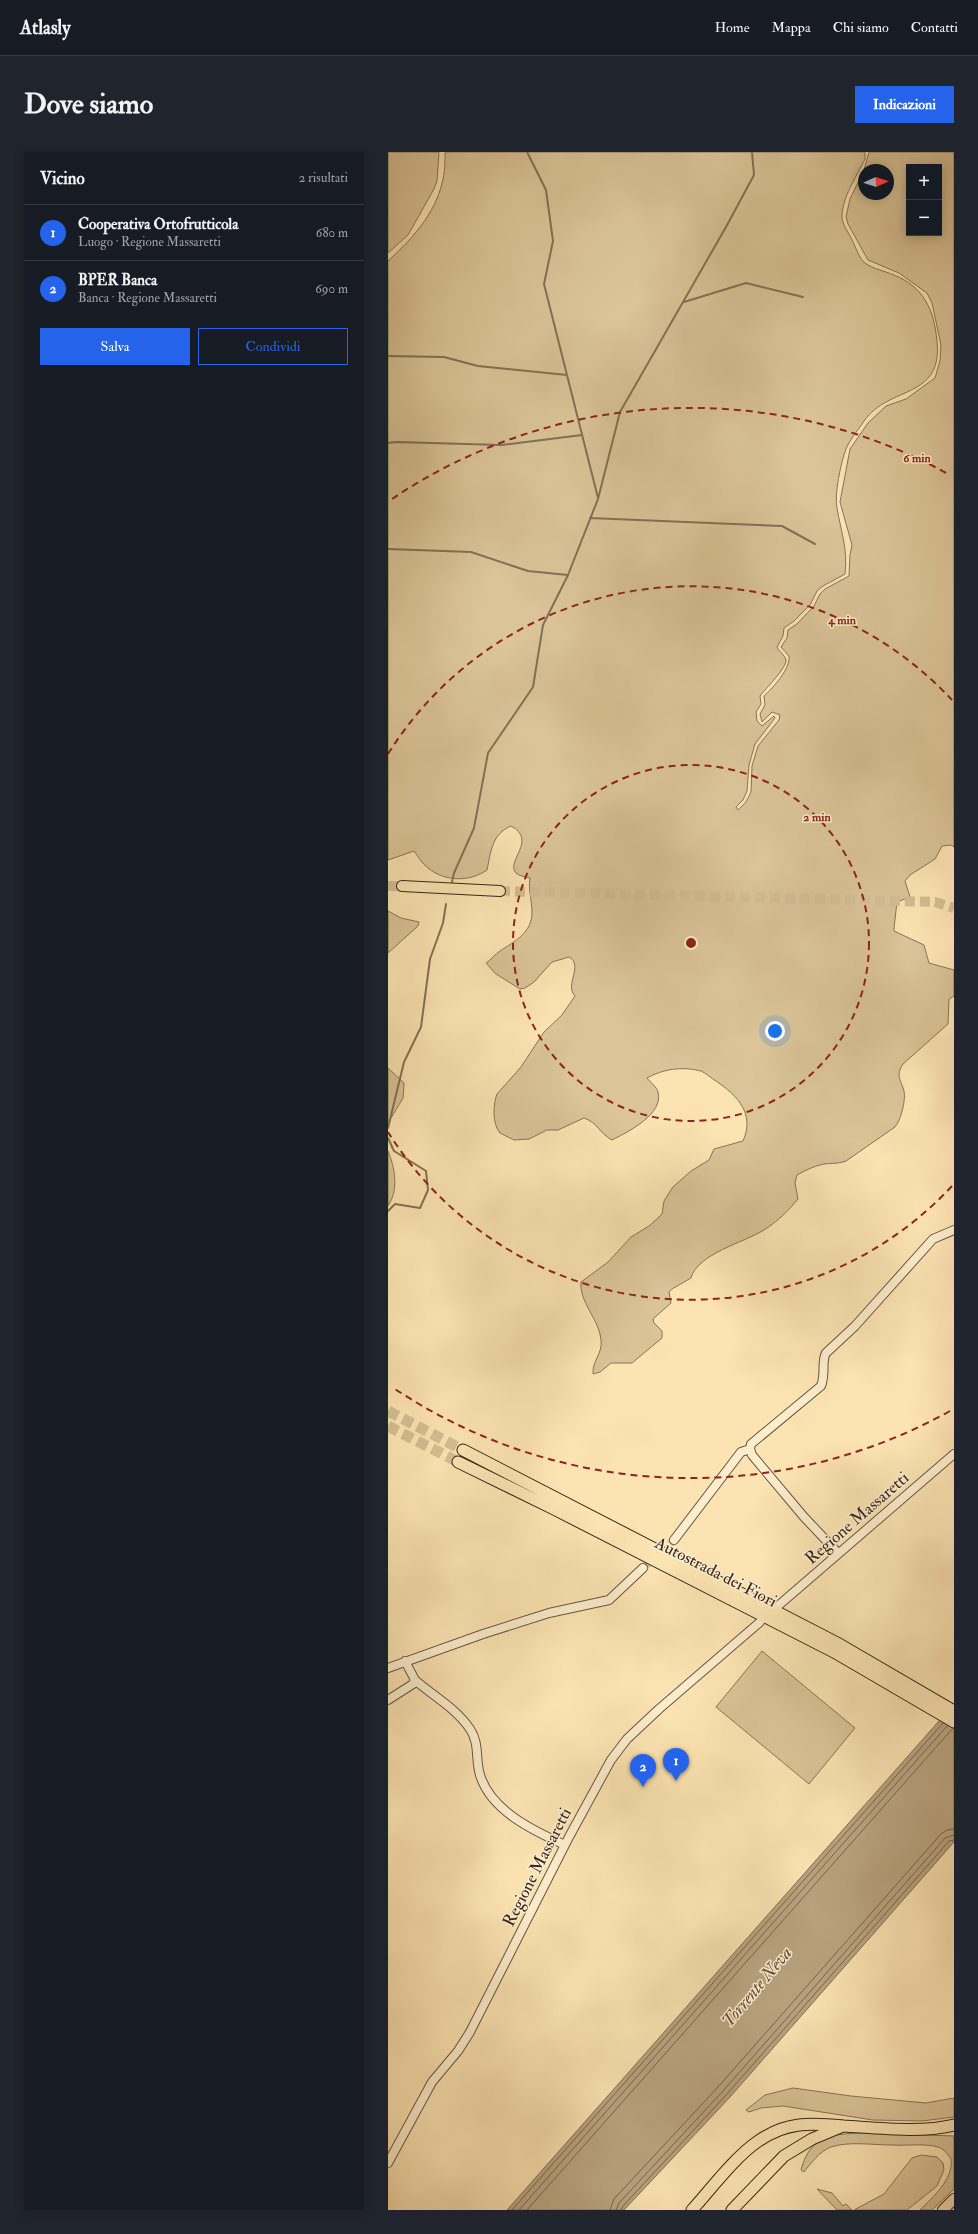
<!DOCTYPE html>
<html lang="it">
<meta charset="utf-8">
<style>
:root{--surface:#171b24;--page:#20242c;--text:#f1f3f6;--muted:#9ea1a6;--line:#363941;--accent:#2563eb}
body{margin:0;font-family:"IM FELL Double Pica",serif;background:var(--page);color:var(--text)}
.controls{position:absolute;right:12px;top:12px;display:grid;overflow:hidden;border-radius:0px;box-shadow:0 2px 10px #0003}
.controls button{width:36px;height:36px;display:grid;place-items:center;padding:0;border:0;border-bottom:1px solid var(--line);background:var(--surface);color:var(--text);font:20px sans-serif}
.compass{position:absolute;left:470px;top:12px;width:36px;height:36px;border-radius:50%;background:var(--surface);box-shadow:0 2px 10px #0003;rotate:87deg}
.you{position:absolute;left:387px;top:879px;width:14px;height:14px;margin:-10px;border:3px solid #fff;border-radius:50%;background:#1a73e8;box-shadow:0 0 0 6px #1a73e833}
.badge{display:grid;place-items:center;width:26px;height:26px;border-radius:50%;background:var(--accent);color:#fff;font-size:13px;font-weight:700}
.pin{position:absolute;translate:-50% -33px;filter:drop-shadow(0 1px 2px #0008)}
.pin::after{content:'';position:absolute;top:21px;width:14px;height:12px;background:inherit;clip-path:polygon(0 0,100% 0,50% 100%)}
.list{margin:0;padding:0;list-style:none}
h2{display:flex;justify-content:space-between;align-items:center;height:52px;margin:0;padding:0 16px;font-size:17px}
h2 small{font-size:13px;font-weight:400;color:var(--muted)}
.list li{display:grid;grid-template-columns:26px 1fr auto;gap:12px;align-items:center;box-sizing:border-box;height:56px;padding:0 16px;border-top:1px solid var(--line)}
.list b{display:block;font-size:15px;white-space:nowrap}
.list p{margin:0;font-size:13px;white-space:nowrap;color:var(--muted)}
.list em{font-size:13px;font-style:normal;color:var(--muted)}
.actions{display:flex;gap:8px;padding:12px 16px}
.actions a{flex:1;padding:9px 0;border:1px solid var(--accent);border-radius:0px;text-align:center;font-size:14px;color:var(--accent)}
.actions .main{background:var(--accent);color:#fff}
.map{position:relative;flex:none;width:566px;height:2058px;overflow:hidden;border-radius:0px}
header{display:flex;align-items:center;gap:24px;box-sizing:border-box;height:56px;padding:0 20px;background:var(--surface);border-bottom:1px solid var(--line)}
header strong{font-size:19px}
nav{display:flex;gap:22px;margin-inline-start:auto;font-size:14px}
.intro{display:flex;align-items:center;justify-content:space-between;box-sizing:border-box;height:96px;padding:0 24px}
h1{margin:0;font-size:28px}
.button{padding:10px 18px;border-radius:0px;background:var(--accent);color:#fff;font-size:14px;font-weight:700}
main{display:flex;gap:24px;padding:0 24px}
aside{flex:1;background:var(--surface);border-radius:0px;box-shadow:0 2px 10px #0003}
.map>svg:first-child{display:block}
</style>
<header>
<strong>Atlasly</strong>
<nav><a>Home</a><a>Mappa</a><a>Chi siamo</a><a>Contatti</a></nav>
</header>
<div class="intro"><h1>Dove siamo</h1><a class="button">Indicazioni</a></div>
<main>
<aside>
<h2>Vicino<small>2 risultati</small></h2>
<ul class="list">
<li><span class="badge">1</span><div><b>Cooperativa Ortofrutticola</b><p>Luogo · Regione Massaretti</p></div><em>680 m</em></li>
<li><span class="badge">2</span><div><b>BPER Banca</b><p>Banca · Regione Massaretti</p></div><em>690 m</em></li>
</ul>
<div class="actions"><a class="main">Salva</a><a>Condividi</a></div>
</aside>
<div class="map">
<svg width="566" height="2058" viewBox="0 0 566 2058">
<rect width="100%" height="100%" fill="#fce4b2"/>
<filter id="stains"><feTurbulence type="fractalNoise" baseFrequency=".005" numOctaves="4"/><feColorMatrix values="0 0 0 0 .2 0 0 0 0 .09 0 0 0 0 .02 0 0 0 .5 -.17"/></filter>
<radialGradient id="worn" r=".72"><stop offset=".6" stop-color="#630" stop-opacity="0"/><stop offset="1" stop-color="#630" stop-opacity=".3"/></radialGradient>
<path fill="#dac498" stroke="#87755a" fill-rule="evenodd" d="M 0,0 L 51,0 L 49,29 L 46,37 L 20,83 L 0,101 Z
M 57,0 L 477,0 L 477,7 C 469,24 453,47 454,66 C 455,74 461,81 464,88 C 468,95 471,107 477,111 C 485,117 497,119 506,123 C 536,135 546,158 549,189 C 555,248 501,233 476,269 C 471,277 462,287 458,297 C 453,310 446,343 449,356 C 453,380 460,397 457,422 L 435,434 L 429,439 L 422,453 L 406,469 L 396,476 L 395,484 L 389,495 C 391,500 397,503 398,508 C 398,517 377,537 372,544 L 373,552 L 368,560 L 369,569 L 374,574 L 386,564 L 387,566 L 367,592 L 361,613 L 359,639 L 355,648 L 348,655 L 350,658 L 358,650 L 363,640 L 364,614 L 370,594 L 391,568 L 392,563 L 384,560 L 374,570 L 372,562 L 377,553 L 376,544 C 385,536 403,516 401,504 L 393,495 L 399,486 L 400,478 L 409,472 L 426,454 L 432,442 L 437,437 L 461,424 L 462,403 L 464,393 L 452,350 L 462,297 L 480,271 L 498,254 L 518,247 L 547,226 L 552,209 L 553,193 L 544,151 L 539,141 L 511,121 L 480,108 L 460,72 L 458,65 L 462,47 L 476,18 L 476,42 L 500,42 L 500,18 L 476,18 L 481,0 L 566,0 L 566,695 L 563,693 L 554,694 L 547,707 L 522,723 L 517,729 L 522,745 L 509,750 L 506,776 L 506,779 L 536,793 L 541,811 L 566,818 L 566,844 L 561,847 L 560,872 L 515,912 C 507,924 513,928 516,939 C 518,948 513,968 507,975 L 458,1009 C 450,1012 444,1011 436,1012 C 426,1014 418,1018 409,1023 L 407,1031 L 410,1047 C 400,1059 389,1070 376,1078 C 357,1090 309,1102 303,1126 L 284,1137 L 281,1140 L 283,1151 L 265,1167 L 266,1171 L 274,1179 L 274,1186 L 244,1211 L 223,1211 L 212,1220 L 205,1222 C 204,1209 215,1201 213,1188 C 211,1167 191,1150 193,1130 L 220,1110 L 243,1085 L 261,1074 L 271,1065 L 274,1062 L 276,1049 L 285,1035 L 303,1019 L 321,1008 L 326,997 L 355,989 C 367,962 350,944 328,929 C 323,926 318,921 313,919 C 294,914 275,917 259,926 C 262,930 269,935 270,940 C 276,962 240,980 224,988 C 211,981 210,971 196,966 L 170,978 L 159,978 L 141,987 L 126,988 L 112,981 C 104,972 105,952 109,942 L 133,915 L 156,880 L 174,863 L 187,844 C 176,833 196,813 181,805 L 164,810 L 146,830 L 137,836 L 132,837 L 108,822 L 98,811 C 103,808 107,802 112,799 C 127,789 144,781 144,760 C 144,749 140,738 142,726 C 138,725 131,724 128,721 C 117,710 150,688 123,674 C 104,682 103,699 99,718 C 82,730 57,730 40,716 C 34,712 30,704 26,699 L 0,708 L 0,109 C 23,88 47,62 54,31 C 57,21 57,10 57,0 ZM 521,15 L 551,15 L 551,81 L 521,81 Z
M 0,759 L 13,766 L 31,770 L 30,774 L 0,801 Z
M 0,916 L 16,931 L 15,946 L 0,971 Z
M 0,999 C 7,1016 11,1038 0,1054 Z
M 374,1499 L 467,1576 L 421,1632 L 328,1555 Z
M 405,1936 L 463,1944 L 538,1951 L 566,1946 L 566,1965 L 534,1969 L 485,1968 L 395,1954 L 373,1956 L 361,1960 L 358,1958 L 377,1943 Z
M 476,1981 L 566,1984 L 566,2037 L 544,2058 L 532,2058 C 544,2046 566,2027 563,2007 C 560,2002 556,1997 550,1995 C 536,1991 518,1994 504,1993 C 485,1993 461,1989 443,1995 C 432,1999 423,2011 416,2020 L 413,2018 C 422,1983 444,1982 476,1981 Z
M 533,2003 L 549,2005 L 555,2011 L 556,2018 L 549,2034 L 519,2058 L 466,2058 L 496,2042 L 524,2006 Z
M 429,2037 L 444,2041 L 455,2054 L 458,2052 L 464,2058 L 449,2058 Z"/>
<path fill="#b8a37f" stroke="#837157" d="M 566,1552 L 566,1690 L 342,1945 L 236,2058 L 119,2058 Z"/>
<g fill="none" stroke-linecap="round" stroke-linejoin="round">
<path stroke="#76644e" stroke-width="1" d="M 124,2058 L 555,1571
M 131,2058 L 559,1574
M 139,2058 L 565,1576
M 222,2058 L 226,2047 L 330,1935 L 553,1682 L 559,1678 L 566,1677
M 228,2058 L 231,2051 L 335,1939 L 557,1686 L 566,1683
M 233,2058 L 235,2054 L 339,1942 L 561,1689 L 566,1688"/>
<path stroke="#837157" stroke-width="2" d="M 139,0 L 158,38 L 165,89 L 156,132 L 210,346
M 296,150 L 358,131 L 415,145
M 0,204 L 56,205 L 90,214 L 179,223
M 0,291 L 8,290 L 113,293 L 194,283
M 202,366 L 394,374 L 427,392
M 0,397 L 83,400 L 140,419 L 180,423
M 64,730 L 66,721 L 86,676 L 100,601 L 145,535 L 155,473 L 180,423 L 210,347 L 232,260 L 338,75 L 366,23 L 364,0
M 0,976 L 16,910 L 33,875 L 42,807 L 55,771 L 58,752
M 0,986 L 6,999 L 38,1019 L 40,1038 L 32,1056 L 7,1052 L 0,1059"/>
<path stroke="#d4be94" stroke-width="8" stroke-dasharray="8 4" stroke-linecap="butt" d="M 255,1416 L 286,1388"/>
<path stroke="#d4be94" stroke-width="10" stroke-dasharray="10 5" stroke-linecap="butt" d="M 0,734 L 14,734
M 112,739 L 547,750 L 566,756"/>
<path stroke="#d4be94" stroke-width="11" stroke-dasharray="11 5.5" stroke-linecap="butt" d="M 0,1259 L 75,1298
M 0,1274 L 70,1310"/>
<defs>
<path id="minor" d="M 286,1388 L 353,1300 L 362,1297
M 450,1401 L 416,1365 L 364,1303 L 362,1297 L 363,1292 L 433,1234 C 438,1222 433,1209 438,1201 L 467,1174 L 545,1087 L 566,1078
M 391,1453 L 566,1302
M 0,1516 L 95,1482 L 161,1461 L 221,1448 L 255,1416
M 27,1528 C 45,1544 68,1556 82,1577 C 92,1592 87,1607 92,1623 C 103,1659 146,1679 177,1693
M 0,1548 L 25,1532 L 27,1528 L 17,1509
M 0,2011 L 44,1930 L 70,1899 L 82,1880 L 181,1685 L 223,1608 L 239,1587 L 271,1557 L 372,1470"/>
<path id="major" d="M 14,734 L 112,739
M 555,2058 L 566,2047"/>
<path id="highway" d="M 75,1298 L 451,1492 L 566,1559
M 70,1310 L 166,1357 L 446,1500 L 566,1570
M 304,2058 C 323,2037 347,2005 369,1990 C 398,1969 423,1971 456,1974 C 490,1976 534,1981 566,1973
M 344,2058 L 396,2004 L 424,1987 L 455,1974"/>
</defs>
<use href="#minor" stroke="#665642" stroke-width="10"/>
<use href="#major" stroke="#34261c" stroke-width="12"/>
<use href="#highway" stroke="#34261c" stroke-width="13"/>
<use href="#minor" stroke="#fdedcd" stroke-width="8"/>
<use href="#major" stroke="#fce4b2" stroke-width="10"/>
<use href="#highway" stroke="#fce4b2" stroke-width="11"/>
</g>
<g fill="none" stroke="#8f2418" stroke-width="2" stroke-dasharray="7 5">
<circle cx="303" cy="791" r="178"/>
<path d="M564 1034A357 357 0 0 1 0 980M0 602A357 357 0 0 1 564 548"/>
<path d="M562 1259A535 535 0 0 1 4 1235M4 347A535 535 0 0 1 562 323"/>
</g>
<g text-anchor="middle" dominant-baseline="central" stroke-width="3" stroke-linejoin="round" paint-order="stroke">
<g font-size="17" fill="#34261c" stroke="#fdedcd">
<text transform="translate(469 1366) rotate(-41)">Regione Massaretti</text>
<text transform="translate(328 1420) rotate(27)">Autostrada dei Fiori</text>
<text transform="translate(149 1715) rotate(-63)">Regione Massaretti</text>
</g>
<g font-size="18" font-style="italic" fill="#5c4c3a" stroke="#fdedcd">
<text transform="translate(369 1835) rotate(-50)">Torrente Neva</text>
</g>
</g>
<circle cx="303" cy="791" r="6" fill="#8f2418" stroke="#fdedcd" stroke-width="2"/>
<g font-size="12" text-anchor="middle" font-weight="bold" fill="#8f2418" stroke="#fdedcd" stroke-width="3" stroke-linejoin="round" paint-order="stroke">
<text x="529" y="310">6 min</text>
<text x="454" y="472">4 min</text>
<text x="429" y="669">2 min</text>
</g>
<rect width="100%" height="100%" filter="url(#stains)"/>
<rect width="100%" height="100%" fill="url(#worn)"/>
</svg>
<div class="controls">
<button>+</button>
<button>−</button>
</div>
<svg class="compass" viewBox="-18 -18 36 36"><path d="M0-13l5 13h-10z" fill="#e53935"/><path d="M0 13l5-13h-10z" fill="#9ea1a6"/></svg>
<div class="you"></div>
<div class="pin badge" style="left:288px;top:1629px">1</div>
<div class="pin badge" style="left:255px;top:1635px">2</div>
</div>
</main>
